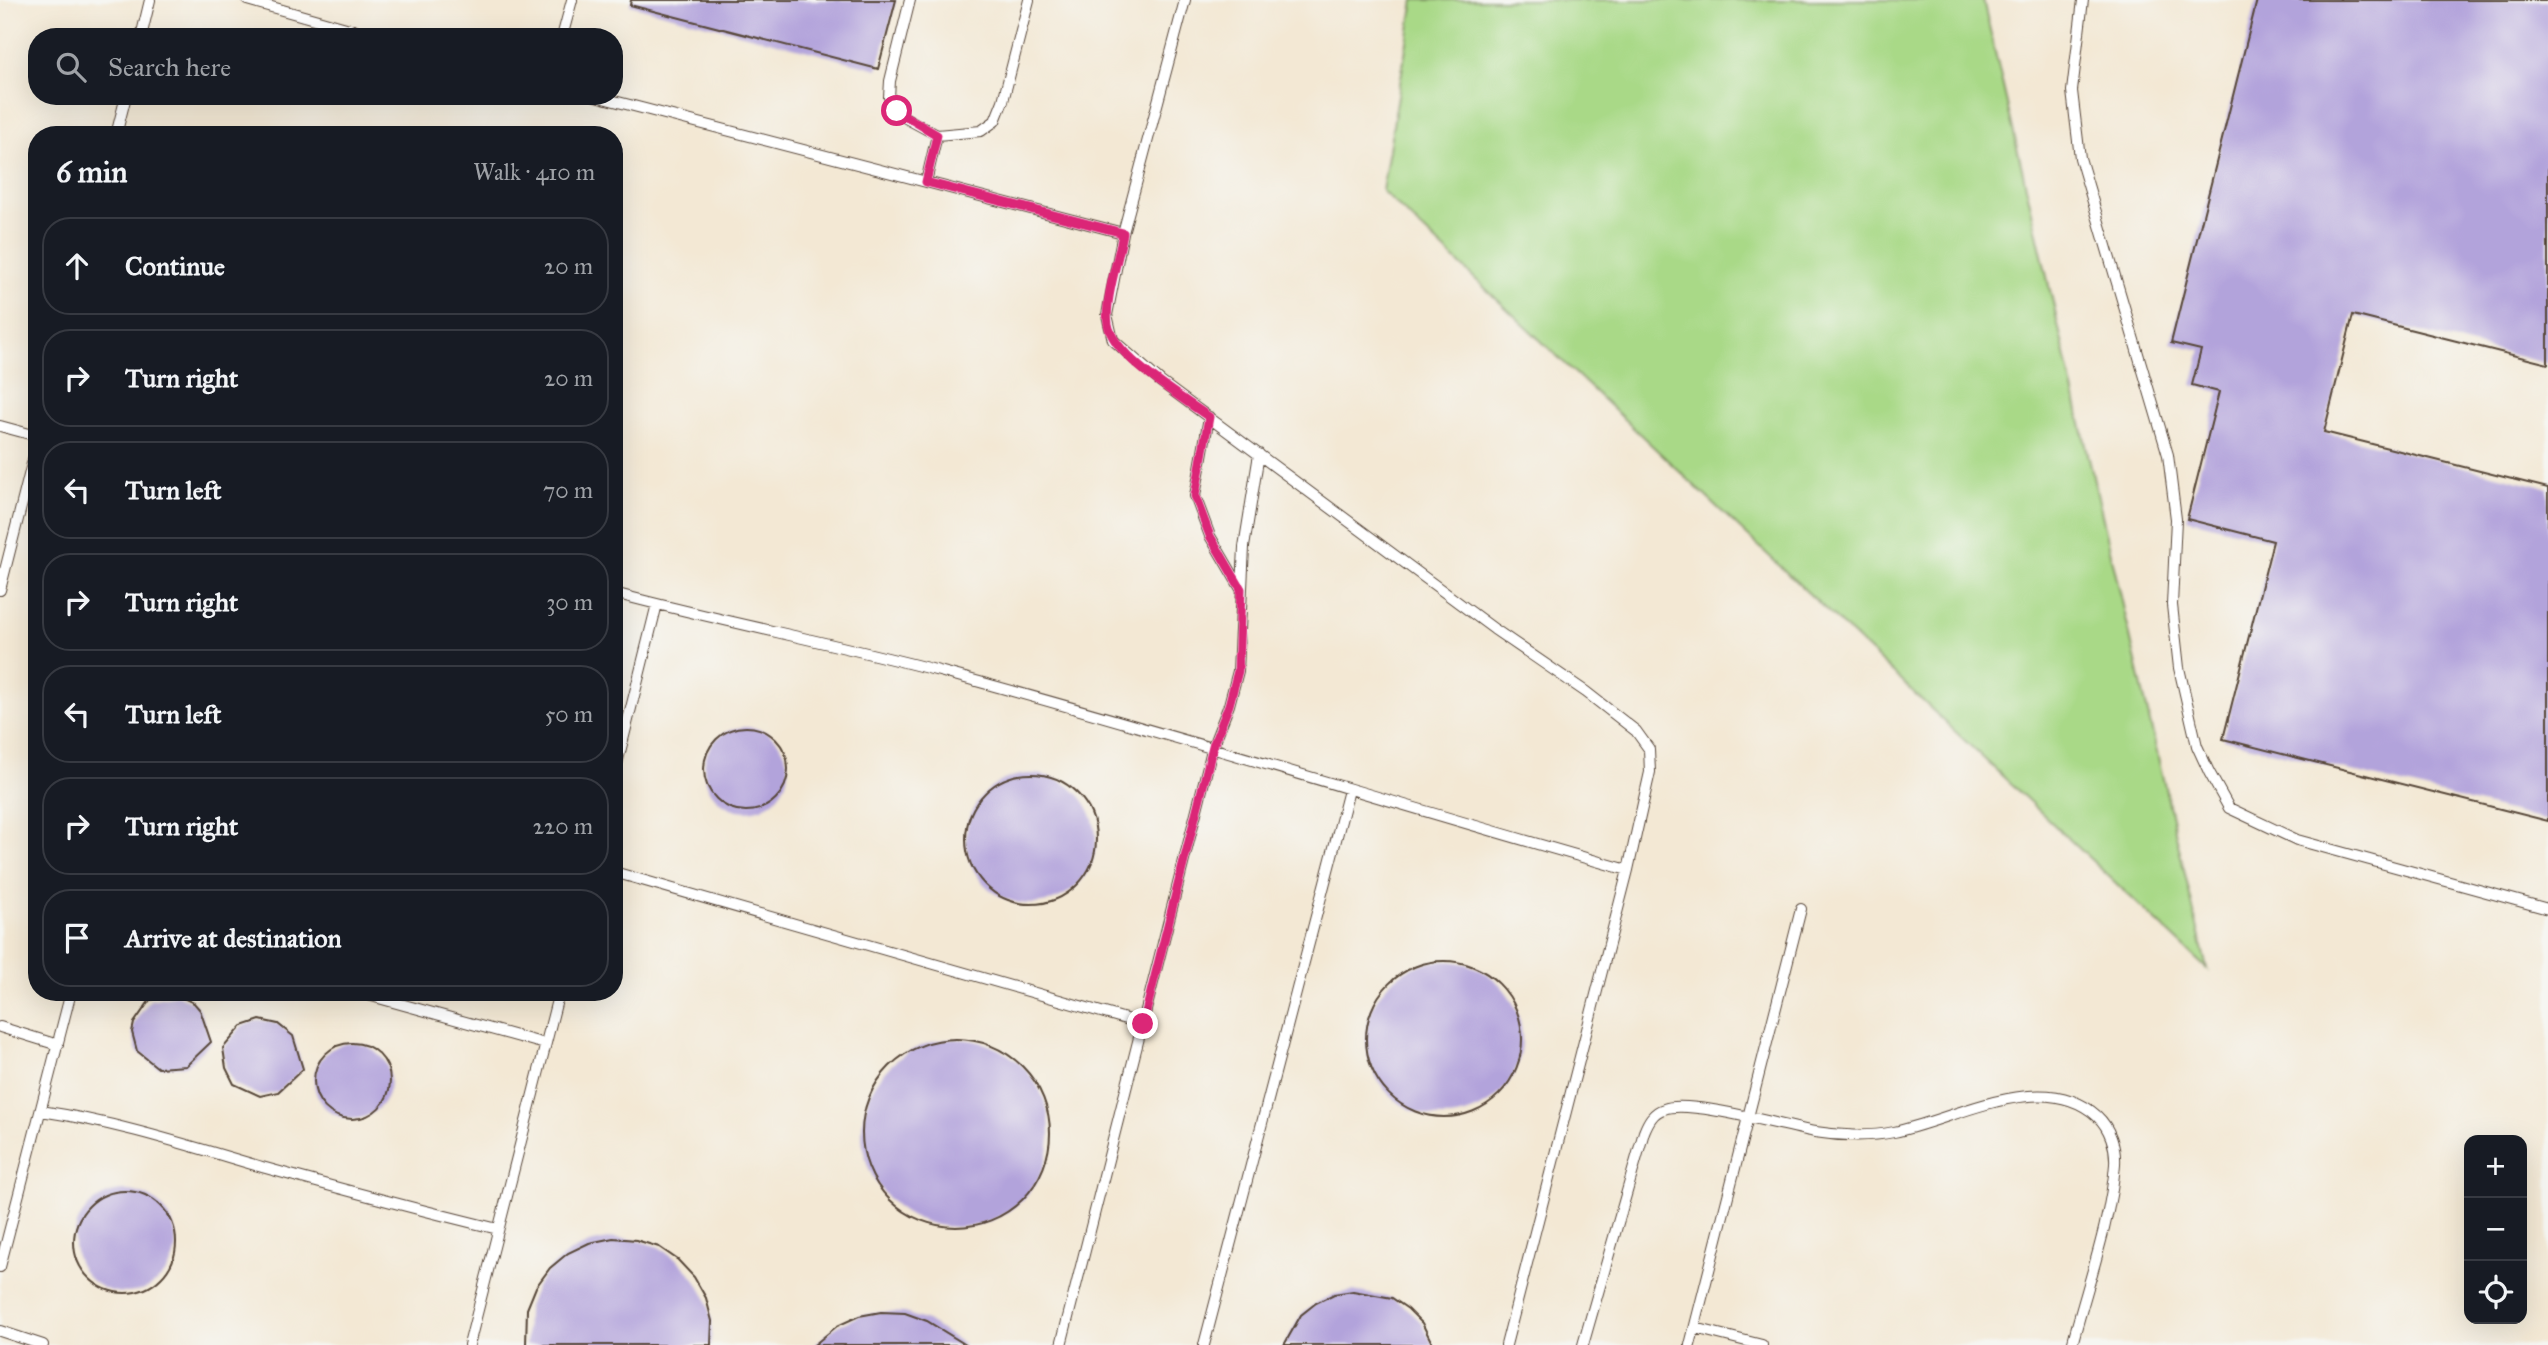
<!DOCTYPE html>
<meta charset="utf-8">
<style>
:root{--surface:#171b24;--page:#242831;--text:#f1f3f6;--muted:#9ea1a6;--line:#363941}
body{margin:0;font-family:"IM FELL Great Primer",serif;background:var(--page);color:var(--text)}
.controls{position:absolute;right:21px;bottom:21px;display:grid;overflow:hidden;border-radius:14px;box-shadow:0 7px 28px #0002}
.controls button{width:63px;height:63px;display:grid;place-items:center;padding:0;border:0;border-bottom:2px solid var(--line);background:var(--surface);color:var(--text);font:35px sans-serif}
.stop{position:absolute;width:21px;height:21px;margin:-16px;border:5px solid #db2777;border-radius:50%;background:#fff}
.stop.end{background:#db2777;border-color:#fff;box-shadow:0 2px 7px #0008}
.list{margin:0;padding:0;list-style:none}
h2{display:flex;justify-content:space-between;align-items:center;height:91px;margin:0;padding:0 28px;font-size:30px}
h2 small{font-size:23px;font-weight:400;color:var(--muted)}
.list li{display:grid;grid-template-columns:46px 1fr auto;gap:21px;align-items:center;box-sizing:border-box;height:98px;margin:0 14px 14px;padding:0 14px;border:2px solid var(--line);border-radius:28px}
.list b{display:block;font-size:26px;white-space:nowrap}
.list em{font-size:23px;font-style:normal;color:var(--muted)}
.icon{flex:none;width:38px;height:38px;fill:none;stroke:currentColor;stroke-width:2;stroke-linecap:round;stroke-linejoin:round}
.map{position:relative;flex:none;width:2548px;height:1345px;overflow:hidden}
.search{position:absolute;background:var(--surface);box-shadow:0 7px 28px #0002;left:28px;top:28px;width:595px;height:77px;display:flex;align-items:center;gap:18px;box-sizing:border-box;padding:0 24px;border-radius:28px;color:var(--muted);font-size:26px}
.panel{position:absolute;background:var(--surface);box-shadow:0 7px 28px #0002;left:28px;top:126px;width:595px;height:875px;border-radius:28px}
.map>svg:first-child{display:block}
</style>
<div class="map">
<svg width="2548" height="1345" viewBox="0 0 2548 1345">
<rect width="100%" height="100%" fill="#f6f6f2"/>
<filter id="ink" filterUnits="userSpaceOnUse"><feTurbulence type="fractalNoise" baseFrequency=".0143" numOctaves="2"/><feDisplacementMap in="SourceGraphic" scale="14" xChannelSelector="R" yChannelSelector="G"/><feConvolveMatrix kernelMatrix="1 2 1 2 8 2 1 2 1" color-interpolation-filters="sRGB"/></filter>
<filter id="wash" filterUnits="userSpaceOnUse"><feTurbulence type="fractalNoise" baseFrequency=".00686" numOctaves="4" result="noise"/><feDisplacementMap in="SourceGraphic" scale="28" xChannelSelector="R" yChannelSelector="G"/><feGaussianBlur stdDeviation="1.57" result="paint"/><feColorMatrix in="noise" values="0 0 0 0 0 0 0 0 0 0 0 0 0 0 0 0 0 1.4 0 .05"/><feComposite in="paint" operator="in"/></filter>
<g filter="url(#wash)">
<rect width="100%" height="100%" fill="#f3e8d4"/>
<path fill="#a9d987" stroke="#728252" stroke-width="2" d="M 1414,0 L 1983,0 L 2207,969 L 1382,191 Z"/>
<g id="blocks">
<path fill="#b2a3db" d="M 631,0 L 896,0 L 878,69 L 630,5 Z
M 2257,0 L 2548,0 L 2548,364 L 2353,315 L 2324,432 L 2548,488 L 2548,821 L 2223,739 L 2273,541 L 2187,519 L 2219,392 L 2192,385 L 2201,350 L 2171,343 Z
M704 769a42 42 0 1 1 84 0a42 42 0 1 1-84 0Z
M966 839a65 65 0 1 1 130 0a65 65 0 1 1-130 0Z
M1366 1039a78 78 0 1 1 156 0a78 78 0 1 1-156 0Z
M 177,995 L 194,1003 L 200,1010 L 211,1042 L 186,1066 L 158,1068 L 137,1051 L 132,1032 L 134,1023 L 150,1000 Z
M 260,1020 L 278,1024 L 293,1036 L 303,1069 L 278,1092 L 260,1096 L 234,1084 L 226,1068 L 223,1048 L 242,1026 Z
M862 1133a94 94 0 1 1 188 0a94 94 0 1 1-188 0Z
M314 1081a38 38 0 1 1 76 0a38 38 0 1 1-76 0Z
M74 1242a51 51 0 1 1 102 0a51 51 0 1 1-102 0Z
M 613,1238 L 636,1240 L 659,1247 L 678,1260 L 694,1277 L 706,1298 L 712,1321 L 711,1345 L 526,1345 L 527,1309 L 536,1287 L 550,1268 L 568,1253 L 589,1243 Z
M 1353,1291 L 1392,1298 L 1408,1309 L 1422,1323 L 1433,1345 L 1284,1345 L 1301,1315 L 1316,1303 L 1334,1294 Z
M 881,1312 L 905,1313 L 927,1321 L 966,1345 L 814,1345 L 837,1326 L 859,1316 Z"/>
</g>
</g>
<g filter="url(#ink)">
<use href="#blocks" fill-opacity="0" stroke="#574639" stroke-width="2"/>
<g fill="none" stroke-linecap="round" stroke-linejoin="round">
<defs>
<path id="service" d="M 247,0 L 378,37
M 910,0 L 890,81 L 889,97 L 893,108 L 902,116 L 937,135 L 981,131 L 995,121 L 1003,101 L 1029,0
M 1185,0 L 1123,233 L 1107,315 L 1113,340 L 1161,382 L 1494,629 L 1586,692 L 1636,731 L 1649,749 L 1650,772 L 1628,870 L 1506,1345
M 2083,0 L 2072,91 L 2080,158 L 2168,455 L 2176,519 L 2172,605 L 2179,668 L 2197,746 L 2209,772 L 2229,808 L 2297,840 L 2548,909
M 141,37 L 150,0
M 562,37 L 572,0
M 595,96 L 1123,233
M 116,135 L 126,96
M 926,182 L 937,135
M 1209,417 L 1195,496 L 1210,536 L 1241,589
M 0,426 L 37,436
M 0,590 L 37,444
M 614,593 C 723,622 834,643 943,672 C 1173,734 1399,805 1628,870
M 614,776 L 657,604
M 614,872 L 1143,1024
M 357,992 L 545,1044
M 0,1027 L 58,1045
M 41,1111 C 116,1122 190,1146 262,1167 C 341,1189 419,1210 498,1229
M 0,1267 L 71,992
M 1695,1328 L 1762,1345
M 0,1331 L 43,1345
M 469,1345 L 559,992
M 1061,1345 L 1213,746 L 1229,705 L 1238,671 L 1244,547 L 1259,454
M 1204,1345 L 1349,790
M 1583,1345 L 1644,1132 C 1648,1122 1653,1112 1664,1109 C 1689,1099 1783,1126 1815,1132 C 1839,1136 1870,1137 1894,1132 C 1954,1120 2043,1067 2097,1116 C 2110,1128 2116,1147 2115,1164 C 2111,1221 2086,1289 2072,1345
M 1690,1345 L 1801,909"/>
</defs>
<use href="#service" stroke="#574639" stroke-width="12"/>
<use href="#service" stroke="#fff" stroke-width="10"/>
</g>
</g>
<g fill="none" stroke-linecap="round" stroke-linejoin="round" filter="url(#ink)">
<path stroke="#db2777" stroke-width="9" d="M 897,111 L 937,135 L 926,182 L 1123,233 C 1119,258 1104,300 1108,324 C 1113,357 1183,398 1209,417 L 1195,496 L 1210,536 L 1241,589 L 1238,671 L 1229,705 L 1213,746 L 1143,1024"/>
</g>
</svg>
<div class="controls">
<button>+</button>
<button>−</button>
<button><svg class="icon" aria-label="locate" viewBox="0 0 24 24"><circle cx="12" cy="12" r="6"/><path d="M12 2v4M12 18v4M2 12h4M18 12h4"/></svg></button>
</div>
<div class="stop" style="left:897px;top:111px"></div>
<div class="stop end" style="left:1143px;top:1024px"></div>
<div class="search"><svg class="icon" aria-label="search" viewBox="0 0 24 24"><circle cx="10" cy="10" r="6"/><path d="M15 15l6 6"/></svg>Search here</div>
<section class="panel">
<h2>6 min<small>Walk · 410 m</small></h2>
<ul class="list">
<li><svg class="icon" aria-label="ahead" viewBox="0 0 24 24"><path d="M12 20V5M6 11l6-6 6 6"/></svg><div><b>Continue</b></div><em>20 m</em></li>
<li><svg class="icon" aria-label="right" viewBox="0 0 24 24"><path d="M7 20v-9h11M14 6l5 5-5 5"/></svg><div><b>Turn right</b></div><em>20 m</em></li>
<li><svg class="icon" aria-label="left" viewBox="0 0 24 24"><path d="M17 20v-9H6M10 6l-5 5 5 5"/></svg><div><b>Turn left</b></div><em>70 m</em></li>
<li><svg class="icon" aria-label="right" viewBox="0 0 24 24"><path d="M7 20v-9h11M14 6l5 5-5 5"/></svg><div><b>Turn right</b></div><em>30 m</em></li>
<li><svg class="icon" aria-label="left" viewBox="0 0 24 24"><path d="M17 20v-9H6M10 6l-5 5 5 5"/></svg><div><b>Turn left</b></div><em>50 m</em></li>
<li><svg class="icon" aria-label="right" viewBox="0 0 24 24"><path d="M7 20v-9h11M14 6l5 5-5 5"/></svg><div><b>Turn right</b></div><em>220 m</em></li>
<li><svg class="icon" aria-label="arrive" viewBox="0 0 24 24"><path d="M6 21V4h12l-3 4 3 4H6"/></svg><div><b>Arrive at destination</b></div></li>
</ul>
</section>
</div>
